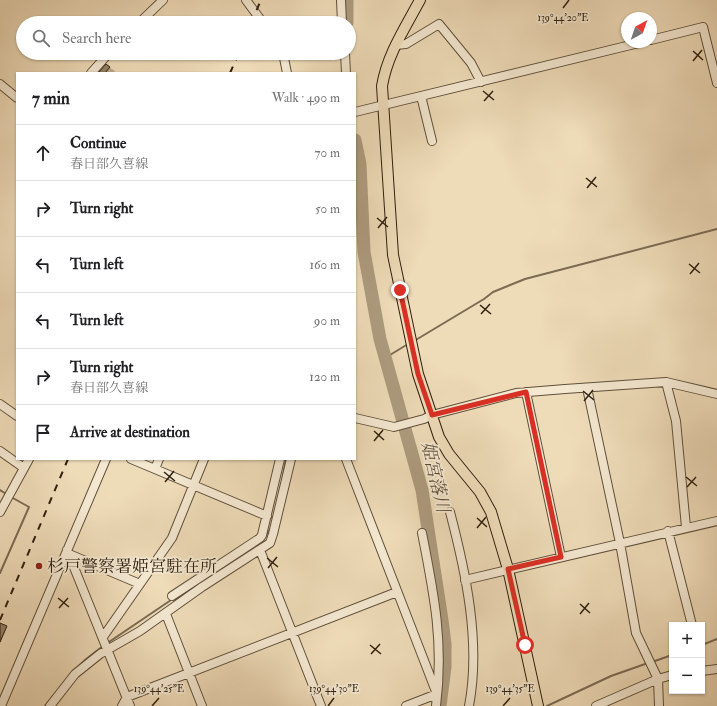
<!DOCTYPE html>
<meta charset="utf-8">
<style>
:root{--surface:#fff;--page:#f6f6f6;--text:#202124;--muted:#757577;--line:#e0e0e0}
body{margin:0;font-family:"IM FELL Double Pica","Noto Serif JP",serif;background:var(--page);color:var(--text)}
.controls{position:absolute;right:12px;bottom:12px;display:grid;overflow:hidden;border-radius:0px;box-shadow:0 1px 3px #0004}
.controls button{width:36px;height:36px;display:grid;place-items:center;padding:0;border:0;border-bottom:1px solid var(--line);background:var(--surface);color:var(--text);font:20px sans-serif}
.compass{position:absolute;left:621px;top:12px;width:36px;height:36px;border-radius:50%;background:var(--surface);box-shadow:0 1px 3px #0004;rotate:40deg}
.stop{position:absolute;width:12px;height:12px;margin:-9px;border:3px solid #d93025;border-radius:50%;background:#fff}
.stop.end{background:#d93025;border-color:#fff;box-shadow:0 1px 4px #0008}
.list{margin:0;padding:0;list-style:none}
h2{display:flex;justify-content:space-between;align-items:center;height:52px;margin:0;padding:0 16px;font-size:17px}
h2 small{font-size:13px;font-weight:400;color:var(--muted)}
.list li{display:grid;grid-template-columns:26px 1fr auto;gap:12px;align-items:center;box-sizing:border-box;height:56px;padding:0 16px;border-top:1px solid var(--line)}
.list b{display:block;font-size:15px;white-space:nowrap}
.list p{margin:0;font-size:13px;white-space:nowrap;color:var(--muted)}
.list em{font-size:13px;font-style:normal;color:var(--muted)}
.icon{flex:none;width:22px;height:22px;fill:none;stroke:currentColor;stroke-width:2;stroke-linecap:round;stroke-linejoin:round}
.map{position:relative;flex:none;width:717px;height:706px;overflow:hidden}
.search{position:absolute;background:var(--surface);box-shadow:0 1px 3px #0004;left:16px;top:16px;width:340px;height:44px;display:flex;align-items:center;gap:10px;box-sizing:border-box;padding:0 14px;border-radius:22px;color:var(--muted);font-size:15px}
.panel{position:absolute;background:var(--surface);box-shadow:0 1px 3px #0004;left:16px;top:72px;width:340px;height:388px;border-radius:0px}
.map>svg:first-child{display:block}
</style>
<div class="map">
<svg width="717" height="706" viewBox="0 0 717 706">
<rect width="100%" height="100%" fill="#eedbb8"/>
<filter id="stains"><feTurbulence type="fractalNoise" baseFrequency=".005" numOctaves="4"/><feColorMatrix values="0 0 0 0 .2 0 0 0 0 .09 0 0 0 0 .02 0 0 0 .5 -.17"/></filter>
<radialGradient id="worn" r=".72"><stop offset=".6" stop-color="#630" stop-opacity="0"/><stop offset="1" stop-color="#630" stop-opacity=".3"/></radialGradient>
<path fill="#0003" d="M 106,65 L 115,71 L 113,73 L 99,73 Z
M 0,624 L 7,627 L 0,644 Z"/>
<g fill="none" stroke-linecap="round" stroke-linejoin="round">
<path stroke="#7b6b53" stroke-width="2" d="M 414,341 L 484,299 L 493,292 L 525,279 L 717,229
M 385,358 L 408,344
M 282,481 L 286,459
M 0,490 L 8,495
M 265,536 L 271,528
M 0,573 L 29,507 L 11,497
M 106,644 L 174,598
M 702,645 L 717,639
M 652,662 L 672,655
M 77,668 L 85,660 L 103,646
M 45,706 L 55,694
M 547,706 L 611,676 L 648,663"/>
<path stroke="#ad9c7f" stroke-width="13" d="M 347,0 L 347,23
M 355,140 L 360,164 L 364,252 L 380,339 L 422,490 L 442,620 L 445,644 L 445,667 L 440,706"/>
</g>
<path fill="#938267" stroke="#302110" d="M 106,64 L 110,67 L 105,73 L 98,73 Z
M 0,623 L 7,626 L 0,642 Z"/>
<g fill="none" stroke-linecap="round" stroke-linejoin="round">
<defs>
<path id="minor" d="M 246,0 L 263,23
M 341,0 L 342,23
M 139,23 L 163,0
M 651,40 L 703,27 L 717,83
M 396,45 L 406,44 L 439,24 L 471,63 L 481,82
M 283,53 L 287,73
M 345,53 L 346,73
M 91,73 L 109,53
M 0,84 L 17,98
M 421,96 L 432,141
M 355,112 L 643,42
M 666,382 L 676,421 L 686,527
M 587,388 L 620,543 L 636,633 L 658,679 L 659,706
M 526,392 L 561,557
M 0,404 L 17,416
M 355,418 L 394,427 L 424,419 L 432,415 L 516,393 L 565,389 L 666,382 L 717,394
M 0,451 L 24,468
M 131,459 L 267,516
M 346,459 L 437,694 L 406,706
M 155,469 L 159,459
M 0,512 L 29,459
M 450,512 C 466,573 481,643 469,706
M 668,531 L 692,625
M 422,533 C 434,594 444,643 436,706
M 67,550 L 130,706
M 260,550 L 321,706
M 69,554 L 140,584
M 465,580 L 717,521
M 172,596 L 260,538 L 262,535 L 280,459
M 166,614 L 202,706
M 103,637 L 172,538 L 204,459
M 702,671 L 717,669
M 1,706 L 106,459
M 50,706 L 75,674 L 100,654 L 140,631 L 202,587 L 270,543 L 273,534 L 291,459
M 122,706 L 127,697 L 397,592
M 596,706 L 658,679 L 672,675"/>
<path id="major" d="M 420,0 C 405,28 387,55 382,86 L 393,255 L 418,374 L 439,437 L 449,454 L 480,492 L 491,512 L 508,569 L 538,706"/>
</defs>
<use href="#minor" stroke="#60503a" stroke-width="10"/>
<use href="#major" stroke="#302110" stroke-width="12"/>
<use href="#minor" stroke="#f4e8d1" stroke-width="8"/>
<use href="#major" stroke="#eedbb8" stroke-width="10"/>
<path stroke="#302110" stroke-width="2" stroke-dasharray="7 7" stroke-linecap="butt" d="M 251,23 L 261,0
M 230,73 L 239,53
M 0,620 L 68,459"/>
</g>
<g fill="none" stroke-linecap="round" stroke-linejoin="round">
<path stroke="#d93025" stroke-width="5" d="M 400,290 L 418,374 L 432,415 L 526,392 L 561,557 L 508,569 L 525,645"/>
</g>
<path fill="none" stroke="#302110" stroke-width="1.5" d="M 563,8 L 569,0M 693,51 L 703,60M 693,61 L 702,50M 483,91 L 494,100M 484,101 L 493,91M 586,178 L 597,187M 587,188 L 596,177M 377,218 L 388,227M 378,228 L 387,217M 689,264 L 700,273M 690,274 L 699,263M 480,305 L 491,314M 481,314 L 490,304M 583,391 L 594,400M 584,401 L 593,390M 374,431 L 384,440M 374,441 L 383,430M 164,472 L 175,481M 686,477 L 697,486M 165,482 L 174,471M 687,487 L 696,477M 477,518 L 487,527M 477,528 L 486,517M 267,558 L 278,567M 268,568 L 277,557M 58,598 L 69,607M 580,604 L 590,613M 59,608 L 68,598M 580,614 L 589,603M 370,645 L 381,654M 371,654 L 380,644M 152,706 L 159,698M 328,706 L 334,698M 503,706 L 510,698"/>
<circle fill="#8f2418" stroke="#f4e8d1" stroke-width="1.5" cx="39" cy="566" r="4"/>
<g text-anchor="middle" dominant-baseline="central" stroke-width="3.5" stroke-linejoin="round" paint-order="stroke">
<g font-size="17" fill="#302110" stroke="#f4e8d1" text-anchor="start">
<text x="47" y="566">杉戸警察署姫宮駐在所</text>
</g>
<g font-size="18" font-style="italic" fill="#5c4c37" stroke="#f4e8d1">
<text transform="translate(435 477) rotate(77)">姫宮落川</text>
</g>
</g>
<g font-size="10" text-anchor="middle" fill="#302110" stroke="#f4e8d1" stroke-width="3.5" stroke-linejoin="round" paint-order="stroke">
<text x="563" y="21">139°44'20"E</text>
<text x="159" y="692">139°44'25"E</text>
<text x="334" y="692">139°44'30"E</text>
<text x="510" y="692">139°44'35"E</text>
</g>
<rect width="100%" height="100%" filter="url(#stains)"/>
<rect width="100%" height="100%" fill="url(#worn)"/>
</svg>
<div class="controls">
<button>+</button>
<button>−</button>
</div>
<svg class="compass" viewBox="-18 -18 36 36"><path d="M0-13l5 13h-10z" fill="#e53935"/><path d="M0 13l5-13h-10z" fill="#757577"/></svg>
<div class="stop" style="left:525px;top:645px"></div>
<div class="stop end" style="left:400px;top:290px"></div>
<div class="search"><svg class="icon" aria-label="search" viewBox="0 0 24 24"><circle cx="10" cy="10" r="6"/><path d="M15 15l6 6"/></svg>Search here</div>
<section class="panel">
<h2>7 min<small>Walk · 490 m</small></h2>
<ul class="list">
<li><svg class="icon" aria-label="ahead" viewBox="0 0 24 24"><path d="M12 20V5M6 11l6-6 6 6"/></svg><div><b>Continue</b><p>春日部久喜線</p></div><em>70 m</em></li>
<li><svg class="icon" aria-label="right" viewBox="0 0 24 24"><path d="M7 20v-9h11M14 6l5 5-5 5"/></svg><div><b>Turn right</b></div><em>50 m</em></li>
<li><svg class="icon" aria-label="left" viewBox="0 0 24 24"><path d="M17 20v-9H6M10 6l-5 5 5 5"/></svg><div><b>Turn left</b></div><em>160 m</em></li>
<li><svg class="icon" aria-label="left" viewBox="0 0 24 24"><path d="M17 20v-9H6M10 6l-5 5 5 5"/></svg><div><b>Turn left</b></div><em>90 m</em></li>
<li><svg class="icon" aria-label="right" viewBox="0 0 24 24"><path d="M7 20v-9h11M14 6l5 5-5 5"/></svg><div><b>Turn right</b><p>春日部久喜線</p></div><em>120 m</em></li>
<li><svg class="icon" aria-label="arrive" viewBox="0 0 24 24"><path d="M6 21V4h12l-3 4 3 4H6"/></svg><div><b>Arrive at destination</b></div></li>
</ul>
</section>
</div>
